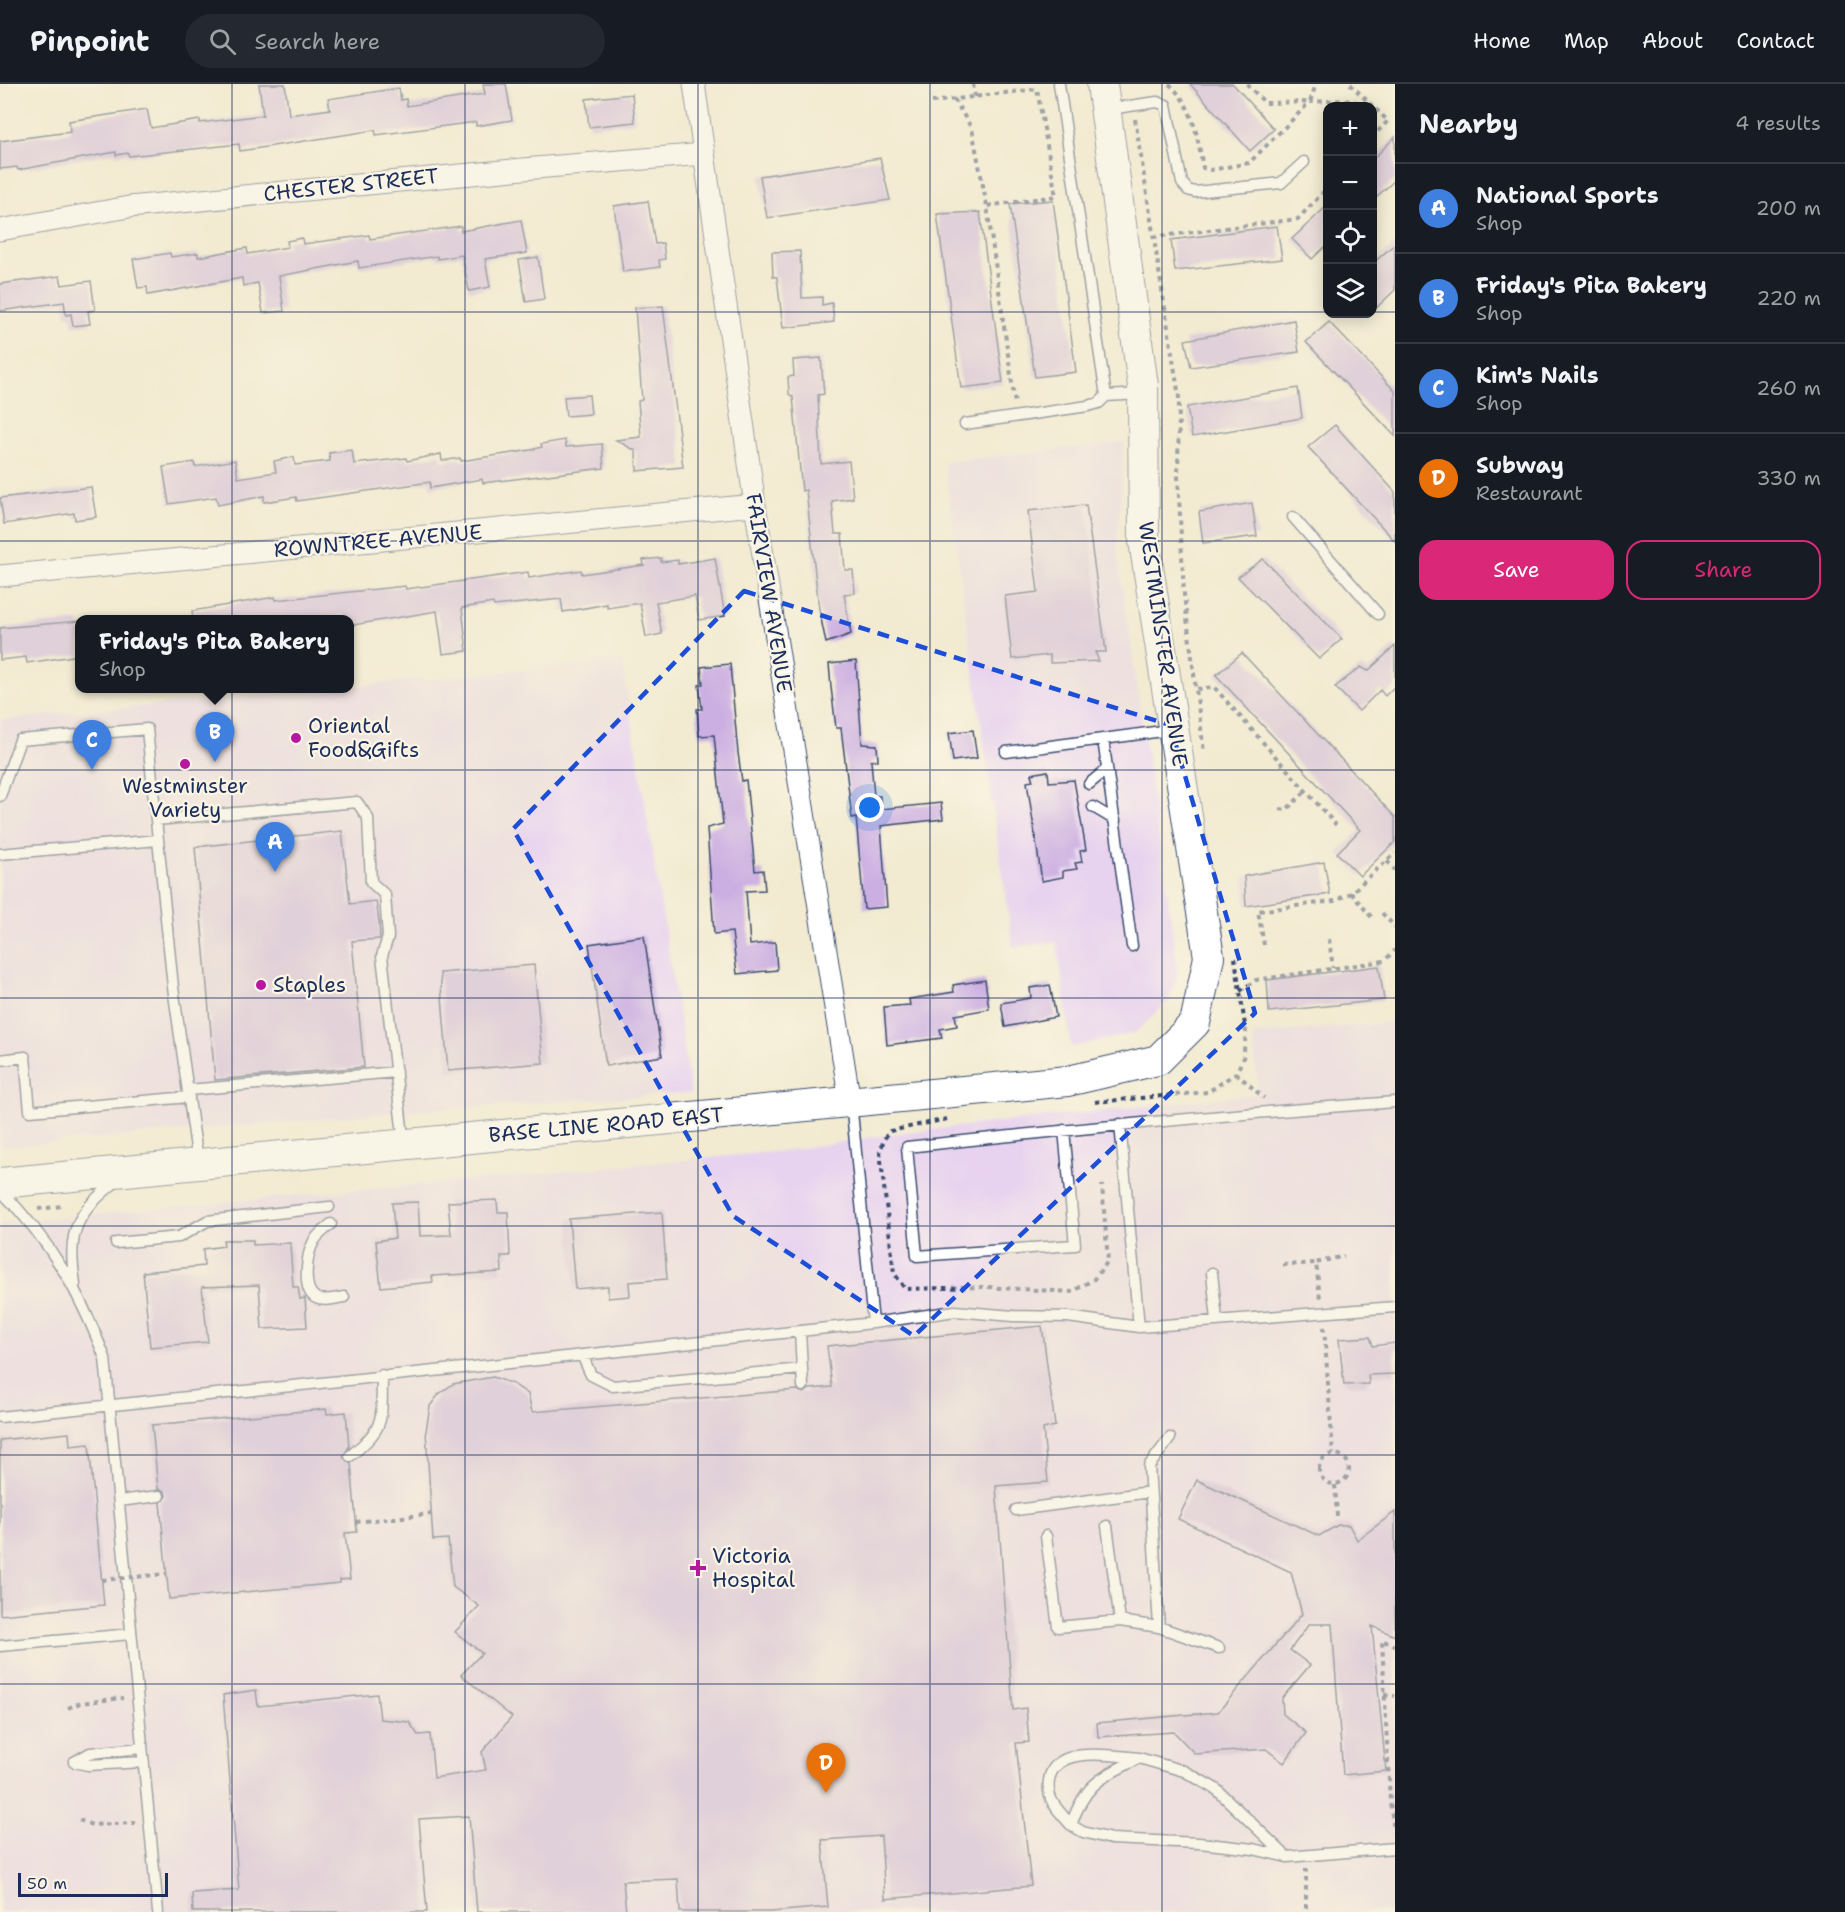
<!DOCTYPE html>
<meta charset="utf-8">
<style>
:root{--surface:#171b24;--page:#242831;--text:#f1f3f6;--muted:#9ea1a6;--line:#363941;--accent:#db2777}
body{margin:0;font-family:"Shantell Sans",sans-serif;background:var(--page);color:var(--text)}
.controls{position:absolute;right:18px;top:18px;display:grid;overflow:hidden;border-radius:12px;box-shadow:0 3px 15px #0003}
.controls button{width:54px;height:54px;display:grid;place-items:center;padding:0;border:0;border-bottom:2px solid var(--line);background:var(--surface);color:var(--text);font:30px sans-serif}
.scale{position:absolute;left:18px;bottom:15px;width:150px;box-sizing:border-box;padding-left:6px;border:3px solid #1b2f5e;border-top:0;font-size:16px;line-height:21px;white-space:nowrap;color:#1b2f5e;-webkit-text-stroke:4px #fcf5e5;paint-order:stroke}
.you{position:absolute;left:870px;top:724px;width:21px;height:21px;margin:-15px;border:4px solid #fff;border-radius:50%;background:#1a73e8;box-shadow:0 0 0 9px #1a73e833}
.badge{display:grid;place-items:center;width:39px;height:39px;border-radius:50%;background:var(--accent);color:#fff;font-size:20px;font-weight:700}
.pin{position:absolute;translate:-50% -50px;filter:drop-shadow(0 2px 3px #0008)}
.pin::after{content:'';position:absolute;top:32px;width:21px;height:18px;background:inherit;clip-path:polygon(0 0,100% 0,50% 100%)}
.popup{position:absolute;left:75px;top:531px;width:279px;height:78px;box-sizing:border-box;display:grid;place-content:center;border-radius:12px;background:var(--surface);filter:drop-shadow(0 2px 4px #0005);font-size:20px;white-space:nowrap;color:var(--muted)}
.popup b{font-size:22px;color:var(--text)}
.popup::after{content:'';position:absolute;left:50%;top:100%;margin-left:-12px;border:12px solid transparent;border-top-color:var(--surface)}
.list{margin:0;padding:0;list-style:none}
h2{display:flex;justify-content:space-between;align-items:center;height:78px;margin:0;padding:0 24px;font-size:26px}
h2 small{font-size:20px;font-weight:400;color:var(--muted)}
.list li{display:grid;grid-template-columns:39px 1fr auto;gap:18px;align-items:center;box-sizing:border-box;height:90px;padding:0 24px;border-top:2px solid var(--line)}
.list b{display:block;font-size:22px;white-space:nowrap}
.list p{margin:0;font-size:20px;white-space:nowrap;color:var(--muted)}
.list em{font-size:20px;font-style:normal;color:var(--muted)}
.actions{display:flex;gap:12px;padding:18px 24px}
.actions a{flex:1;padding:14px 0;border:2px solid var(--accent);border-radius:18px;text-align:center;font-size:21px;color:var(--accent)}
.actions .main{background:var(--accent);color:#fff}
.icon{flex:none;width:33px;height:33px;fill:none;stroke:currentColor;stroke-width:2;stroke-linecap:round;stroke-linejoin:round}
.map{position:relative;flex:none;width:1395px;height:1828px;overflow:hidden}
header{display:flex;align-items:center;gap:36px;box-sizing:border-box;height:84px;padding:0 30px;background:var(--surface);border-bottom:2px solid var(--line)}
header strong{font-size:28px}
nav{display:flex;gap:33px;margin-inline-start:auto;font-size:21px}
.search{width:420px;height:54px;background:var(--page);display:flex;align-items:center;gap:15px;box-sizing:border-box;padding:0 21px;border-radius:33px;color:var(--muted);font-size:22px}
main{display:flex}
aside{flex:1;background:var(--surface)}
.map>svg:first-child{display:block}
</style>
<header>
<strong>Pinpoint</strong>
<div class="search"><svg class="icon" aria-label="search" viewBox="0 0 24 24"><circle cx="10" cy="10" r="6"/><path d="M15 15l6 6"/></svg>Search here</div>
<nav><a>Home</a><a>Map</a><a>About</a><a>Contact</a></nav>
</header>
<main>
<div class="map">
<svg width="1395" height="1828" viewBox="0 0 1395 1828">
<rect width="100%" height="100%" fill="#fcf5e5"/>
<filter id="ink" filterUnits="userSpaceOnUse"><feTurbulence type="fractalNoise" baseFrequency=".0167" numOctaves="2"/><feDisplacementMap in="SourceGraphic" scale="12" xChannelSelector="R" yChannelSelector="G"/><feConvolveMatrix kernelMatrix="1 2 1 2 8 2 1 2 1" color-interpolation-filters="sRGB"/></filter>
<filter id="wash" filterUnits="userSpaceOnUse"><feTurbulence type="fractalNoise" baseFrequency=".008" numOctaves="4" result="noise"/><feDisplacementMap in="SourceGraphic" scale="24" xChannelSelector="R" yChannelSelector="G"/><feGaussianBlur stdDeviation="1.35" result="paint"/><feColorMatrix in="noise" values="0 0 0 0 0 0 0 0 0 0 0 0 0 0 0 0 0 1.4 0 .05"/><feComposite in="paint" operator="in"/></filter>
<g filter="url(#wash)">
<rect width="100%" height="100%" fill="#f2ebd2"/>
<path fill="#e7d2ef" d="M 1124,358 L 1117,467 L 1178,885 L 1169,916 L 1135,949 L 1071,963 L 1057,858 L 1013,863 L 944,378 Z
M 622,576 L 691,1009 L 412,1027 L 0,1063 L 0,636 Z
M 1395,938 L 1395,1828 L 0,1828 L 0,1139 L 783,1067 L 901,1049 L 1258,1010 L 1253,951 Z"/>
<g id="blocks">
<path fill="#cbafe2" d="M 259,0 L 285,0 L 289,31 L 330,25 L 328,15 L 399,4 L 401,16 L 406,15 L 407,22 L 485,10 L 483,0 L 506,0 L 512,36 L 476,42 L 476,38 L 376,51 L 375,46 L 240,67 L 239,60 L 129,72 L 128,69 L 116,71 L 116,68 L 18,86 L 17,83 L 0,85 L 0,57 L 70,48 L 69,37 L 147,25 L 151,44 L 200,36 L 200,39 L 263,31 Z
M 1190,0 L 1233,0 L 1274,45 L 1250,67 Z
M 632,10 L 635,38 L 589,43 L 586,15 Z
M 1395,53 L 1395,96 L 1372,117 L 1372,76 Z
M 880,74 L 890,116 L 767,134 L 760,92 Z
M 1053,116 L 1076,288 L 1035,293 L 1010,120 Z
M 648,117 L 655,160 L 663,159 L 665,175 L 659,176 L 660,183 L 623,188 L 614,122 Z
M 1328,121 L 1328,160 L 1312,175 L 1292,155 Z
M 980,128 L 1003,299 L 961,304 L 937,130 Z
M 521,136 L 527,169 L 485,175 L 490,203 L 469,207 L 462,171 L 438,175 L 437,172 L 359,184 L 358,177 L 279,192 L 284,227 L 263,229 L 258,199 L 243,202 L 242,194 L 148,211 L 147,203 L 138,204 L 133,175 L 170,169 L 171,173 L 198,169 L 198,173 L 247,164 L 248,170 L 288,163 L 287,157 L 302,154 L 303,160 L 369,151 L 370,155 L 461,142 L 461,147 Z
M 1277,142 L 1282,175 L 1175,187 L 1171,156 Z
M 1395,160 L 1395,206 L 1372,228 L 1372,180 Z
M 800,167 L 802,214 L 822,213 L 822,221 L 832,219 L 834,238 L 783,244 L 777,193 L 773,193 L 772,168 Z
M 538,173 L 544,215 L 526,218 L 519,176 Z
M 60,192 L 62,201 L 91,197 L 95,226 L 88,227 L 90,240 L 73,242 L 71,230 L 66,231 L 64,218 L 0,227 L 0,200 Z
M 663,222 L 683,383 L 637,387 L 636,367 L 616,356 L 641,353 L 638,317 L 642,316 L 635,224 Z
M 1294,236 L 1299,268 L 1191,283 L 1185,256 Z
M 1329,238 L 1395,307 L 1395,352 L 1306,258 Z
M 821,274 L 824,310 L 818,311 L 821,380 L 849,377 L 853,414 L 832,417 L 835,450 L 842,450 L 845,486 L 853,486 L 855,509 L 844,510 L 851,550 L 826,559 L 819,525 L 806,406 L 802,407 L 793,313 L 789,310 L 788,293 L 794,292 L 793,276 Z
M 1298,304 L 1302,334 L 1192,353 L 1187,323 Z
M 589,311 L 591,330 L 566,332 L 564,313 Z
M 1335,341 L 1395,408 L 1395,457 L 1308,363 Z
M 565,356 L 566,363 L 602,360 L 604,384 L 483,399 L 482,395 L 430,404 L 430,398 L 297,417 L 296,413 L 264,418 L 264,412 L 218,421 L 216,413 L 169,420 L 163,383 L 194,378 L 195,383 L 235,376 L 238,394 L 276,388 L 274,377 L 294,373 L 295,381 L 330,377 L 329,369 L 352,366 L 354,380 L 406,374 L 407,377 L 441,370 L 442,377 L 460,374 L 461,377 L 531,366 L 542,363 L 541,360 Z
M 91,403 L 96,433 L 75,436 L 74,429 L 4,440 L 0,414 Z
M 1252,419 L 1257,452 L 1203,459 L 1199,428 Z
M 1086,421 L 1106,568 L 1095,568 L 1099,577 L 1050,579 L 1050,571 L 1012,575 L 1005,512 L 1038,508 L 1028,427 Z
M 661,474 L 661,478 L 678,476 L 678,480 L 715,474 L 725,532 L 699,536 L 695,512 L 656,518 L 662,550 L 646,553 L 640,519 L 607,524 L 607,520 L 563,528 L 561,515 L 494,522 L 493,519 L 462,524 L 467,567 L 443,570 L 437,527 L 353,541 L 350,536 L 346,536 L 346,531 L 310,536 L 193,536 L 192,527 L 275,513 L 276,516 L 405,502 L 406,505 L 528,488 L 529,494 L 581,486 L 582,490 L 644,481 L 643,476 Z
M 1263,475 L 1342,555 L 1319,575 L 1238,493 Z
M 80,537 L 80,571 L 27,579 L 26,573 L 0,576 L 0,544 Z
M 1395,562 L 1395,602 L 1385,612 L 1380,606 L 1359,627 L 1335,603 L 1361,583 L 1368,587 Z
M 1242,569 L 1395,733 L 1395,758 L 1360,792 L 1337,769 L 1360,746 L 1216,591 Z
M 856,577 L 862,660 L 877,661 L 878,676 L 871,677 L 874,712 L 880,712 L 881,725 L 941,719 L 943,735 L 881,742 L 887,823 L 864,825 L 856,733 L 852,734 L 841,644 L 836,644 L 831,603 L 829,580 Z
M 730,580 L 738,669 L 742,697 L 746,696 L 755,787 L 763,786 L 765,806 L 746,807 L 750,861 L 775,858 L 777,886 L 737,890 L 732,848 L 714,850 L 707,744 L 723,740 L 714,651 L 699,652 L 697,625 L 702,625 L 699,601 L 703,600 L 701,583 Z
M 973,646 L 977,674 L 953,677 L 949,649 Z
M 1048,687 L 1049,698 L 1074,696 L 1086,766 L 1080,767 L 1082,778 L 1075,779 L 1077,785 L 1063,787 L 1063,793 L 1042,797 L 1027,698 L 1033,697 L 1031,690 Z
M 342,747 L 350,820 L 376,817 L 379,837 L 380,855 L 352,857 L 364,983 L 215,996 L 195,763 Z
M 1324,778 L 1330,810 L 1246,822 L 1244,792 Z
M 644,852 L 662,972 L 606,982 L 589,860 Z
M 534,881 L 543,979 L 448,987 L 440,889 Z
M 1379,882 L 1384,916 L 1269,928 L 1267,896 Z
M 985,896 L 989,925 L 955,931 L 957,942 L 940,945 L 942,954 L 887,961 L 884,923 L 910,921 L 909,915 L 954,908 L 953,901 Z
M 1050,901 L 1056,933 L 1005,943 L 1001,919 L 1031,914 L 1030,904 Z
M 497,1116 L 498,1128 L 508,1128 L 510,1172 L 501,1172 L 502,1188 L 432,1192 L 433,1198 L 381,1203 L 376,1157 L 395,1154 L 392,1119 L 418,1118 L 420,1152 L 451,1151 L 448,1118 Z
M 662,1128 L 667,1195 L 629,1198 L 630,1212 L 608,1214 L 608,1202 L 575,1205 L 569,1135 Z
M 223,1156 L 253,1156 L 253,1161 L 290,1159 L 293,1203 L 298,1203 L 300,1215 L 305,1214 L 307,1243 L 262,1245 L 259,1201 L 202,1203 L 208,1258 L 150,1263 L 143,1188 L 204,1182 L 203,1165 L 224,1162 Z
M 1042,1242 L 1055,1342 L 1043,1345 L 1048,1398 L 996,1402 L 1013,1626 L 1026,1624 L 1029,1658 L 1016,1659 L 1031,1802 L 885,1815 L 881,1752 L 822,1756 L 828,1823 L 771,1828 L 680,1828 L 678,1795 L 623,1797 L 626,1828 L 477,1828 L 469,1732 L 419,1735 L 427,1828 L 193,1828 L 192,1809 L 239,1806 L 223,1611 L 256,1606 L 258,1622 L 377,1610 L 380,1635 L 409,1638 L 418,1651 L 430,1650 L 434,1694 L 486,1686 L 482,1668 L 512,1633 L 461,1591 L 482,1569 L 455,1548 L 479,1522 L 453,1503 L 448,1455 L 433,1456 L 426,1347 L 430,1322 L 439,1310 L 453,1300 L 493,1293 L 513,1300 L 528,1310 L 532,1328 L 797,1306 L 804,1309 L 810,1305 L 832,1303 L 827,1262 Z
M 1370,1253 L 1373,1262 L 1395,1259 L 1395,1290 L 1368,1291 L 1369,1300 L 1344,1301 L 1339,1255 Z
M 326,1325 L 327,1330 L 346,1328 L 349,1363 L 343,1373 L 351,1379 L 357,1448 L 345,1449 L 350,1495 L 340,1496 L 340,1499 L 169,1515 L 160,1419 L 166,1412 L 165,1407 L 158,1405 L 152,1341 Z
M 69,1349 L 70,1362 L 89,1360 L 104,1521 L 0,1531 L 0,1356 Z
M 1197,1396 L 1319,1452 L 1338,1441 L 1349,1441 L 1357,1456 L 1395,1428 L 1395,1552 L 1372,1542 L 1386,1687 L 1343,1691 L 1332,1540 L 1309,1540 L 1290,1566 L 1310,1581 L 1282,1614 L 1283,1630 L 1306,1649 L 1284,1679 L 1266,1665 L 1195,1670 L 1174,1648 L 1098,1653 L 1097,1639 L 1218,1628 L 1302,1530 L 1291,1488 L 1178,1435 Z"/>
</g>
</g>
<g filter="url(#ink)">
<use href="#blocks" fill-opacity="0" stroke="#3b4b6f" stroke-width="1.5"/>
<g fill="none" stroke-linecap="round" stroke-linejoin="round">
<defs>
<path id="lane" d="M 1109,25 L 1157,18 L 1166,21 L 1182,99 L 1188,106 L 1195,108 L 1281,99 L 1304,78
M 1106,312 L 1141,310
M 965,340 L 1088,322 L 1099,319 L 1106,312 L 1059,0
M 1293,433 L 1378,530
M 1103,655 L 1170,646
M 1006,668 L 1103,655 L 1132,862
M 1089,700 L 1107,685
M 0,712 L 20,656 L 147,645 L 156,736 L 357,718 L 368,734 L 371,798 L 385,811 L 388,853 L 382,872 L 404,1060
M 1093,723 L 1115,736
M 156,736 L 173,903 L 198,1078
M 0,770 L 158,756
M 0,976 L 25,973 L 30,1027 L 189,1013
M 188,1006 L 396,988
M 851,1018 L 873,1239
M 1120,1040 L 1139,1243
M 1064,1046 L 1075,1161 L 917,1172 L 907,1063 C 1069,1045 1232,1030 1395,1018
M 0,1106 C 51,1157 79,1207 105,1274 L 158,1828
M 331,1140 C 326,1145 318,1150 314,1157 C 307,1169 301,1206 316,1214 C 324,1218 336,1214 344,1213
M 116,1159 L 179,1153 L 207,1137 L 329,1123
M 1212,1189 L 1217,1236
M 75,1200 C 67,1146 76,1129 118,1096
M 582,1271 L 591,1291 L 613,1302 L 802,1285 L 800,1247
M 802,1285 L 803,1302
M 0,1333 L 547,1275 L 873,1239 L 955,1227 L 1013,1232 L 1068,1233 L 1139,1243 L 1395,1223
M 1170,1354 L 1149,1382 L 1159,1543 L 1219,1564
M 350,1372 C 387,1342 381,1337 382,1291
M 119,1417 L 159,1412
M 1016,1426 L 1150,1408
M 1107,1442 L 1120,1537
M 1046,1452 L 1058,1543 L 1120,1537 L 1159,1543
M 0,1562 L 131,1550
M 74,1678 L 90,1669 L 142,1664
M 74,1678 L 88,1681 L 144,1678
M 1071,1741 C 1065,1734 1058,1727 1053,1719 C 1049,1712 1048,1704 1049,1696 C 1055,1660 1113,1672 1139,1674
M 1287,1773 L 1216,1705 L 1184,1687 L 1139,1674 C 1101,1694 1086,1698 1071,1741 L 1083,1748 L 1111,1755 L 1199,1759 L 1253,1765 L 1287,1773 L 1395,1764"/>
<path id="street" d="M 694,0 L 755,421 L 850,1018
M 0,146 L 129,123 L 523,85 L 704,70
M 0,492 L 755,421"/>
<path id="secondary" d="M 0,1099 L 1068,997 L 1158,976 L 1195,939 L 1209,873 L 1144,457 L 1143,302 L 1102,0"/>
</defs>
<use href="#lane" stroke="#3b4b6f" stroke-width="13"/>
<use href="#street" stroke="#3b4b6f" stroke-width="23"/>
<use href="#secondary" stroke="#3b4b6f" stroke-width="32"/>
<path stroke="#3b4b6f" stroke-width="4" stroke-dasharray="4.5 4.5" stroke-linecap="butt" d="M 973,0 L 975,13
M 1169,0 C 1194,22 1197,52 1203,84 L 1211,86 L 1249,79 L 1310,18 L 1344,16 L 1370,20
M 1247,0 L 1265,19 L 1310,18 L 1316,0
M 1350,0 L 1388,37 L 1372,53
M 954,15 L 972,45 L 987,122
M 932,18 L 1037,5 L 1056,112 L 987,122 L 1015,320
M 1135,35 L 1179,313 L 1178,393 L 1184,511 L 1204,668
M 1153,153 L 1298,135 L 1328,103
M 1197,605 L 1214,603 L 1336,741
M 1280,725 L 1286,726 L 1306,707
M 1387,777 L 1395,786
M 1351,809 L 1374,836
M 1382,829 L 1395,843
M 1329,855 L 1333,884
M 1264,861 L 1258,827 L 1334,817 L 1351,809 L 1395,769
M 1240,907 L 1256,896 L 1384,877 L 1395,866
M 1236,989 L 1264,1014
M 1095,1018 L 1208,1008 L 1236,989 L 1243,975 L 1246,948 L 1235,874
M 947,1035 L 890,1047 L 884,1055 L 880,1068 L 894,1189 L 905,1205 L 986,1203 L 1072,1208 L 1094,1195 L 1108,1177 L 1102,1101
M 38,1125 L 63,1122
M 1283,1181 L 1316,1179
M 1320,1214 L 1316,1179 L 1344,1172
M 1324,1243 L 1333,1370
M1319 1385a15 15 0 1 1 30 0a15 15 0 1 1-30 0Z
M 1335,1401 L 1337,1432
M 356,1438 L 431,1430
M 1384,1611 L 1395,1612
M 68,1624 L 80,1619 L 123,1614
M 79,1736 L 92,1741 L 135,1739
M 1395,1751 L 1390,1718 L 1382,1556 L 1395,1562
M 1306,1784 L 1306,1828"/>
<use href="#lane" stroke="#fff" stroke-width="10"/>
<use href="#street" stroke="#fff" stroke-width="21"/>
<use href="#secondary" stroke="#fff" stroke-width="30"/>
<path stroke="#3b4b6f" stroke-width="4" stroke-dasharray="4.5 4.5" stroke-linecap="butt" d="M 102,1496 L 166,1490"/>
</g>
</g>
<path d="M0 0H1395V1828H0ZM 744,507 L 1170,641 L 1255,929 L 914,1252 L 733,1132 L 513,745 Z" fill="#f2ebd2" fill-opacity=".55" fill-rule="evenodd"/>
<path fill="none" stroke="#1d4ed8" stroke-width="4.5" stroke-dasharray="12 8" stroke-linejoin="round" d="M 744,507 L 1170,641 L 1255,929 L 914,1252 L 733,1132 L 513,745 Z"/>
<path fill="none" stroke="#1b2f5e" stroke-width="1.5" stroke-opacity="0.55" d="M 232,0 L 232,1828M 465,0 L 465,1828M 698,0 L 698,1828M 930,0 L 930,1828M 1162,0 L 1162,1828M 0,228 L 1328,228M 1372,228 L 1395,228M 0,457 L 1395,457M 0,686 L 1395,686M 0,914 L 1395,914M 0,1142 L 1395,1142M 0,1371 L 1395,1371M 0,1600 L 1395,1600"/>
<g fill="#b5179e" stroke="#fcf5e5" stroke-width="2">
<circle cx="296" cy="654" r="6"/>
<circle cx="185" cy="680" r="6"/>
<circle cx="261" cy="901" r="6"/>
<path d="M695 1475h6v6h6v6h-6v6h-6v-6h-6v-6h6z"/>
</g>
<g text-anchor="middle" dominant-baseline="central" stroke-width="4.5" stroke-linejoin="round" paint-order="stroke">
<g font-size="21" fill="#1b2f5e" stroke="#fcf5e5">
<text transform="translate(351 101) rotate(-6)">CHESTER STREET</text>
<text transform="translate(378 457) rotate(-5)">ROWNTREE AVENUE</text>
<text transform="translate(769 509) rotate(81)">FAIRVIEW AVENUE</text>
<text transform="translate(1163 560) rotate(82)">WESTMINSTER AVENUE</text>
<text transform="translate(606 1041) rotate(-5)">BASE LINE ROAD EAST</text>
</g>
<g font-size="21" fill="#1b2f5e" stroke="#fcf5e5" text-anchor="start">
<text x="308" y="642">Oriental<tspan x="308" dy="24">Food&amp;Gifts</tspan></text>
<text x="185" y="702" text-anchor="middle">Westminster<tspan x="185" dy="24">Variety</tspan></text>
<text x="273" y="901">Staples</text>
<text x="712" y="1472">Victoria<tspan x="712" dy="24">Hospital</tspan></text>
</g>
</g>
</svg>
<div class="controls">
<button>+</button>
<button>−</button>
<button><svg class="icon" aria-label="locate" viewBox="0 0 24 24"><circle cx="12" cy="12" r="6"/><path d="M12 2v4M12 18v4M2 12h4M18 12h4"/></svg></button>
<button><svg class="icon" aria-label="layers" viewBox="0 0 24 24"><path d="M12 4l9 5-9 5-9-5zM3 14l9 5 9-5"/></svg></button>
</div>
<div class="scale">50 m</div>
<div class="you"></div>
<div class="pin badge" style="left:275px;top:788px;background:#3f7fe0">A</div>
<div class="pin badge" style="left:215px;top:678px;background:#3f7fe0">B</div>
<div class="popup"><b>Friday's Pita Bakery</b>Shop</div>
<div class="pin badge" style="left:92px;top:686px;background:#3f7fe0">C</div>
<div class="pin badge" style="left:826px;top:1709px;background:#e8710a">D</div>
</div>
<aside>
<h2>Nearby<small>4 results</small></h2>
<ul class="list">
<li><span class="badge" style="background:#3f7fe0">A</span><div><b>National Sports</b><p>Shop</p></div><em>200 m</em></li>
<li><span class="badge" style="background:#3f7fe0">B</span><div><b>Friday's Pita Bakery</b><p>Shop</p></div><em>220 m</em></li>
<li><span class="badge" style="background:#3f7fe0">C</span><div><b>Kim's Nails</b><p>Shop</p></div><em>260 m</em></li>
<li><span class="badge" style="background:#e8710a">D</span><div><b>Subway</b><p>Restaurant</p></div><em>330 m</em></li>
</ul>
<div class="actions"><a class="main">Save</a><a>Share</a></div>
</aside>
</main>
